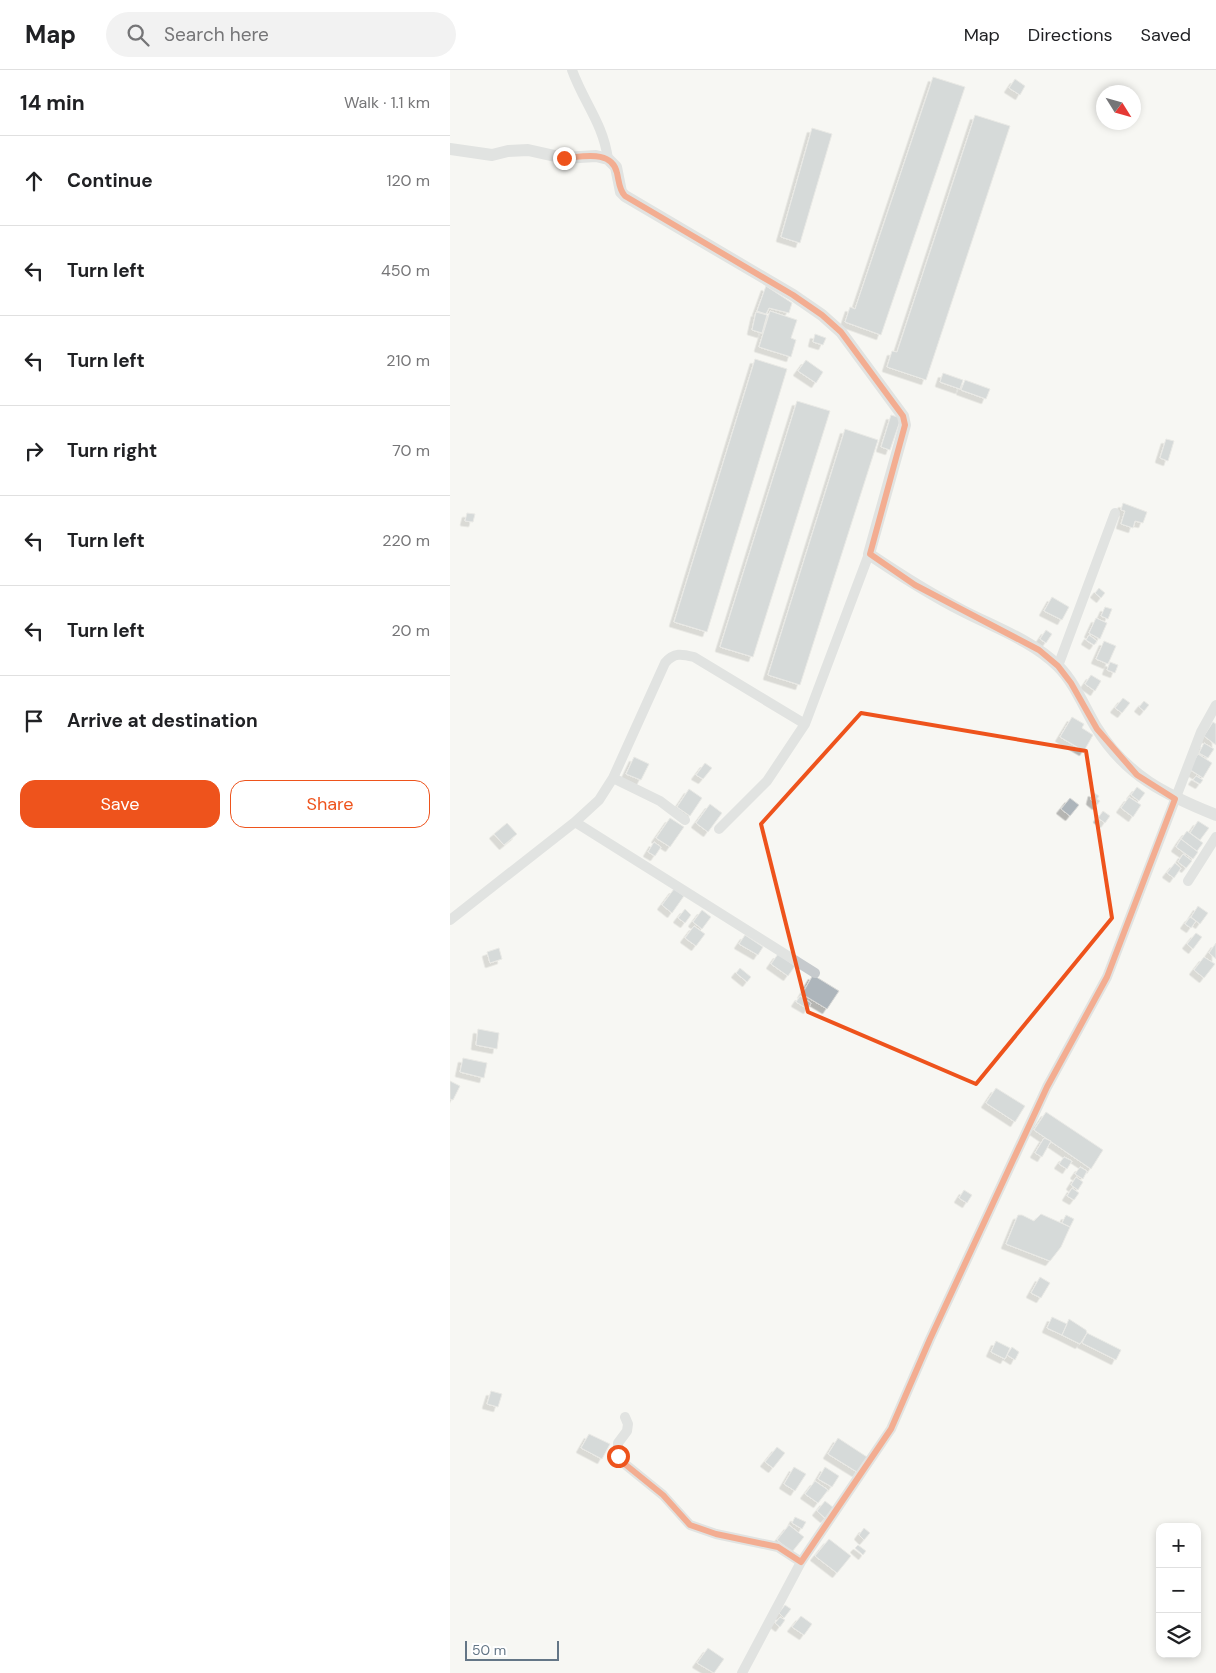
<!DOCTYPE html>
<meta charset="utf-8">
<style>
:root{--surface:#fff;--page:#f2f2f2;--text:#202124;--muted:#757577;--line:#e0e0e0;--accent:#ee531c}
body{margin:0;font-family:"DM Sans",sans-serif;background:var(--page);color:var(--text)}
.controls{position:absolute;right:15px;bottom:15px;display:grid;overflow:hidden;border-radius:10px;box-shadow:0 2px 8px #0003}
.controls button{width:45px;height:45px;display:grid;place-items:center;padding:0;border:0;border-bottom:1px solid var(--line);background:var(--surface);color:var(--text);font:25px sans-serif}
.compass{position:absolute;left:646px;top:15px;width:45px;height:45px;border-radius:50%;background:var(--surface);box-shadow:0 2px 8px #0003;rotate:127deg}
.scale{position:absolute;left:15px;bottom:12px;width:94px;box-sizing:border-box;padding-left:5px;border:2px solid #647686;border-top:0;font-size:14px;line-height:18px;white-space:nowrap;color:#647686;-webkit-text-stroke:4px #fff;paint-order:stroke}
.stop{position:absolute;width:15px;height:15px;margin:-11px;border:4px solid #ee531c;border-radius:50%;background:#fff}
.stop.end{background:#ee531c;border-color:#fff;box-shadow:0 1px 5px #0008}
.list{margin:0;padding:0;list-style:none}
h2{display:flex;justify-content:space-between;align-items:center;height:65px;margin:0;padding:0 20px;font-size:21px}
h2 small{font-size:16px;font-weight:400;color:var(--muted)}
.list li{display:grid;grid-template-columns:32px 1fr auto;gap:15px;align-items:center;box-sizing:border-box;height:90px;padding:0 20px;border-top:1px solid var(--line)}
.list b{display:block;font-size:19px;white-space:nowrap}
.list em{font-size:16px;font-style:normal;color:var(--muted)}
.actions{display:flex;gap:10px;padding:15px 20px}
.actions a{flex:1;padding:11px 0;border:1px solid var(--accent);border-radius:15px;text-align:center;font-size:18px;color:var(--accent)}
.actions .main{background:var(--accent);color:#fff}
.icon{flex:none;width:28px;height:28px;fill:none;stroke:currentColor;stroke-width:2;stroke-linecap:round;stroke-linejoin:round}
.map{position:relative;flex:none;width:766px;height:1603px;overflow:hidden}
header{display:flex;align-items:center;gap:30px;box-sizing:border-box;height:70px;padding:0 25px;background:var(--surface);border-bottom:1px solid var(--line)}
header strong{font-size:24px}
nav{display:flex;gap:28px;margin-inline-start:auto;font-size:18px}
.search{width:350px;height:45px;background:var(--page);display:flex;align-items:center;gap:12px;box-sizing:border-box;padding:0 18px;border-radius:28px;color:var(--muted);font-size:19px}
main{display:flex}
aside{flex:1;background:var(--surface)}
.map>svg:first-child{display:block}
</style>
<header>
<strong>Map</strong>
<div class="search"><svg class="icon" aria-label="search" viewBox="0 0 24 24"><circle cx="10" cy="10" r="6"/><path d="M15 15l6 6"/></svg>Search here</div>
<nav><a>Map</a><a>Directions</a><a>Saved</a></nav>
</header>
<main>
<aside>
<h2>14 min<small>Walk · 1.1 km</small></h2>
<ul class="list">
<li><svg class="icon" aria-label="ahead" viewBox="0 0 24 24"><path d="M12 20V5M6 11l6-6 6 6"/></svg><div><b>Continue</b></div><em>120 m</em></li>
<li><svg class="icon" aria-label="left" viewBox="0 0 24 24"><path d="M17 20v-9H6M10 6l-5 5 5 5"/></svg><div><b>Turn left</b></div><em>450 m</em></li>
<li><svg class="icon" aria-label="left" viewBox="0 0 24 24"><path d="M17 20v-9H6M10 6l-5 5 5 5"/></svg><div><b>Turn left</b></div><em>210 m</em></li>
<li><svg class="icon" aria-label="right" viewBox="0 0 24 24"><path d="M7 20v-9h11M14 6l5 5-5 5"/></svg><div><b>Turn right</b></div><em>70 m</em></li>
<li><svg class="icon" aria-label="left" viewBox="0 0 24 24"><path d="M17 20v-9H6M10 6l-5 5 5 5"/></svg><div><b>Turn left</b></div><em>220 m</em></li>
<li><svg class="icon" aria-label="left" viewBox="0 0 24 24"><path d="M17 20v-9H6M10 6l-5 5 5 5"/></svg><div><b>Turn left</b></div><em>20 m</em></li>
<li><svg class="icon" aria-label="arrive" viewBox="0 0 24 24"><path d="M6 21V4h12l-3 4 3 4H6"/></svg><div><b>Arrive at destination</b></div></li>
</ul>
<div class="actions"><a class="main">Save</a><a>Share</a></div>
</aside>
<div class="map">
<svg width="766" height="1603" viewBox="0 0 766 1603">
<defs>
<filter id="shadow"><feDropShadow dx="-4.5" dy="4.5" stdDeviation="0" flood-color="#0004"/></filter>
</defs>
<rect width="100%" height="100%" fill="#f7f7f3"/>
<path fill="#adb5bb" stroke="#d8d8d6" filter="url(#shadow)" d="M 483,7 L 515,17 L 431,265 L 395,252 L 400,237 L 405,239 Z
M 565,9 L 575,16 L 570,25 L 559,18 Z
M 525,45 L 560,56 L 476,310 L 437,297 L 442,281 L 447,282 Z
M 362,58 L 382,64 L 350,173 L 331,167 Z
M 316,216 L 342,233 L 339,243 L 319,238 L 316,244 L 307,241 Z
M 320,241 L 347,250 L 341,268 L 346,270 L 341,287 L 309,277 Z
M 306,242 L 317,245 L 312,263 L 302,260 Z
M 365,264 L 376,268 L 373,275 L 363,272 Z
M 305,289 L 337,299 L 257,562 L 224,552 Z
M 356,290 L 373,302 L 366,313 L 348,301 Z
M 493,303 L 513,310 L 510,319 L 490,312 Z
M 515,310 L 540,319 L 536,329 L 511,320 Z
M 347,331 L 380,341 L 303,587 L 270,577 Z
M 441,345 L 451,348 L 440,380 L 431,377 Z
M 395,359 L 428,370 L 350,615 L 318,605 Z
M 716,369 L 724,371 L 718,391 L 710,388 Z
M 673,433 L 697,442 L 693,453 L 685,451 L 683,458 L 671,454 L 675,441 L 671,440 Z
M 17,443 L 25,444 L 23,452 L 15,451 Z
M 649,518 L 655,523 L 651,528 L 645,523 Z
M 602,527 L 619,537 L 612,550 L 594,541 Z
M 655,537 L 662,539 L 658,549 L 651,546 Z
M 646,548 L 657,553 L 650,569 L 639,563 Z
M 596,560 L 602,564 L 596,573 L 590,569 Z
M 639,565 L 647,571 L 644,575 L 636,570 Z
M 654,571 L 666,576 L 658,594 L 646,589 Z
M 660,592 L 668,595 L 665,603 L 657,600 Z
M 641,605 L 651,611 L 645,621 L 635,614 Z
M 673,628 L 680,633 L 672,643 L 665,638 Z
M 694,631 L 699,635 L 694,641 L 689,637 Z
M 622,647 L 634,654 L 632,658 L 643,665 L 634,681 L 610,667 Z
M 763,652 L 766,654 L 766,675 L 754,666 Z
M 754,673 L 764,679 L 758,688 L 749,683 Z
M 748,684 L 762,693 L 753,708 L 739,699 Z
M 184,687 L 199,694 L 191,710 L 176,704 Z
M 255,693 L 262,698 L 253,709 L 246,705 Z
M 746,706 L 753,710 L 750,714 L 743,710 Z
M 687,717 L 695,723 L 689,731 L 681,725 Z
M 239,719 L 252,728 L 240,746 L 227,737 Z
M 643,722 L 649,726 L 647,729 L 650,731 L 647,735 L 641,730 Z
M 679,727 L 691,735 L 683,747 L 671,738 Z
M 620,728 L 629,735 L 620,746 L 611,739 Z
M 260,734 L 272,743 L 258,762 L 246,753 Z
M 653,741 L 660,746 L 655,753 L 648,748 Z
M 220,748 L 234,757 L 220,777 L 206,768 Z
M 748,751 L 759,758 L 750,770 L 740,763 Z
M 57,753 L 67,764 L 54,775 L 44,764 Z
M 737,761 L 753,773 L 747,781 L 731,769 Z
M 731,769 L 748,782 L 743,789 L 726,777 Z
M 204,772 L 211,777 L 205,786 L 198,782 Z
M 733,784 L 742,791 L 736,798 L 728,792 Z
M 725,793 L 731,798 L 724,808 L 717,803 Z
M 224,819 L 234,826 L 222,843 L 212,835 Z
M 748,836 L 758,843 L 750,854 L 741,847 Z
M 235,839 L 241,845 L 235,853 L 228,848 Z
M 252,840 L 261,847 L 252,859 L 243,852 Z
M 740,847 L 746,851 L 741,858 L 735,854 Z
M 244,856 L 255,864 L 246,876 L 235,868 Z
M 746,863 L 752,867 L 743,879 L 737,874 Z
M 295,865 L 313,877 L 308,885 L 289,874 Z
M 766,873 L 766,889 L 759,883 Z
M 49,878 L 52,889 L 40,893 L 37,882 Z
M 328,884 L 345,896 L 338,906 L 321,894 Z
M 754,887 L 765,894 L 754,908 L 744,900 Z
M 290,898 L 301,907 L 297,912 L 286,903 Z
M 363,905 L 389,921 L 377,939 L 352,924 Z
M 350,926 L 361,933 L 358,939 L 346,932 Z
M 28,959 L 49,963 L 47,979 L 26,975 Z
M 13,988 L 37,993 L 34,1008 L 10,1002 Z
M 0,1011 L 10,1016 L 3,1030 L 0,1029 Z
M 546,1018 L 575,1036 L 565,1052 L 536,1033 Z
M 596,1042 L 653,1080 L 641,1099 L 584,1060 Z
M 594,1068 L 601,1071 L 592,1087 L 585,1083 Z
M 614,1087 L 622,1091 L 617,1099 L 609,1094 Z
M 630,1097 L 637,1101 L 633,1109 L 625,1104 Z
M 626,1107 L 633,1112 L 628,1120 L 621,1115 Z
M 622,1118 L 629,1123 L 624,1130 L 617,1126 Z
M 514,1120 L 522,1125 L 517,1133 L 509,1128 Z
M 591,1144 L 620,1157 L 611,1177 L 600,1191 L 556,1174 L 568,1145 L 572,1145 L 584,1151 Z
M 616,1145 L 624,1149 L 620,1157 L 612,1153 Z
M 590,1207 L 600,1213 L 591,1228 L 581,1223 Z
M 602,1247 L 617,1254 L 612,1265 L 597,1258 Z
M 619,1249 L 636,1260 L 637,1263 L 630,1274 L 612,1265 Z
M 637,1263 L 671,1280 L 666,1290 L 632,1273 Z
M 546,1271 L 560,1278 L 555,1289 L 541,1282 Z
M 562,1277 L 569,1282 L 565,1290 L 557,1285 Z
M 41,1321 L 52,1324 L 48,1337 L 37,1334 Z
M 139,1364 L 160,1374 L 152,1389 L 131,1378 Z
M 388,1368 L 417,1387 L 407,1402 L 378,1384 Z
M 327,1377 L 335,1383 L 323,1398 L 315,1392 Z
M 344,1397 L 356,1404 L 345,1421 L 334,1414 Z
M 375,1397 L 389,1406 L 382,1417 L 368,1409 Z
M 365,1411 L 378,1420 L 368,1433 L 355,1424 Z
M 375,1431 L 384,1438 L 375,1448 L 367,1441 Z
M 345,1447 L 356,1452 L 352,1459 L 342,1453 Z
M 339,1455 L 354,1467 L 342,1482 L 327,1470 Z
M 414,1458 L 420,1463 L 414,1470 L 409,1465 Z
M 379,1469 L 401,1486 L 387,1503 L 365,1486 Z
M 408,1475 L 416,1481 L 413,1485 L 405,1478 Z
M 335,1535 L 341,1539 L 334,1548 L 329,1543 Z
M 351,1546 L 362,1554 L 354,1565 L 342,1557 Z
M 330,1547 L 335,1550 L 330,1557 L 325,1553 Z
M 258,1578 L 274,1589 L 264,1603 L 247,1593 Z"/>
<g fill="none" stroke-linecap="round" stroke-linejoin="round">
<path stroke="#c6cacd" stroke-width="10" d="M 122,0 C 134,33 153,53 158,89
M 608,596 L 665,443
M 163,708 L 210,731 L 235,750
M 125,752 L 365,903
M 269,759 L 317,711 L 355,654
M 738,811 L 766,767
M 0,850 L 125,752 L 149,730 L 163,708 L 215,593 C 224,582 232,584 244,587 L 355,654 L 419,484
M 175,1347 L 178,1354 L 177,1361 L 168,1373 L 168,1386 L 176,1395 L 213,1425 L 240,1455 L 266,1464 L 328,1477 L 351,1492
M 292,1603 L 351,1492 L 441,1359 L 480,1269 L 597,1017 L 657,907 L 751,662 L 766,635"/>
<path stroke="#c6cacd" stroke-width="12" d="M 0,79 L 42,85 L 58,81 L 78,80 L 114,88 L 146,86 L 158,89 L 166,97 L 171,122 L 175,126 L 343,225 L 372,245 L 391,262 L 453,346 L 455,355 L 419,484 C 450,505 480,524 513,541 C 544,557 583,571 608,596 C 625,613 634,637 646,657 C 676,706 716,725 766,745"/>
</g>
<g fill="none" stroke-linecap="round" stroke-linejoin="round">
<path stroke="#ee531c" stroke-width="6" d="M 114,88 C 132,87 162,79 167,103 C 169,111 169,120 175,126 L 343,225 L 372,245 L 391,262 L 453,346 L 455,355 L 420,484 L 465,515 L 589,580 L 608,596 L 621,613 L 647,659 L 687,705 L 725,729 L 657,907 L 597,1017 L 480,1269 L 441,1359 L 351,1492 L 328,1477 L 266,1464 L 240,1455 L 213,1425 L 176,1395 L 168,1386"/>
</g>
<path d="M0 0H766V1603H0ZM 411,643 L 636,681 L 662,848 L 526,1014 L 358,942 L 311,754 Z" fill="#f7f7f3" fill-opacity=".55" fill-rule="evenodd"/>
<path fill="none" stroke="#ee531c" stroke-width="4" stroke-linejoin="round" d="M 411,643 L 636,681 L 662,848 L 526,1014 L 358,942 L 311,754 Z"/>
</svg>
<div class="controls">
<button>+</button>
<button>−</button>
<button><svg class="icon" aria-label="layers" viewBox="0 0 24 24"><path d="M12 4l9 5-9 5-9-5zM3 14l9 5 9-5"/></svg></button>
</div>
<svg class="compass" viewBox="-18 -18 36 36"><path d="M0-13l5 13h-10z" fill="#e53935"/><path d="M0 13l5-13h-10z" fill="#757577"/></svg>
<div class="scale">50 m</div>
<div class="stop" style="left:168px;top:1386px"></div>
<div class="stop end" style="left:114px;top:88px"></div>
</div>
</main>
